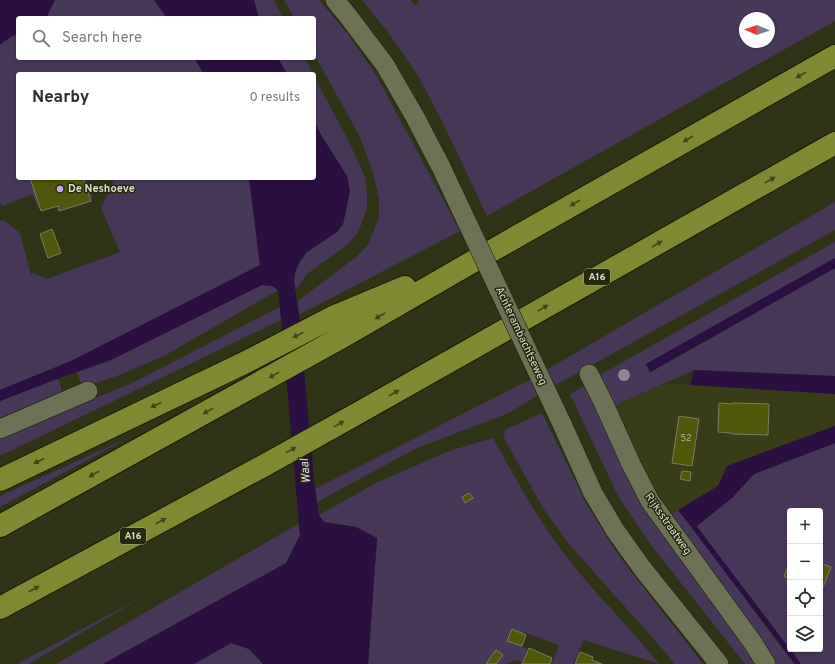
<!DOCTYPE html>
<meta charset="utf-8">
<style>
:root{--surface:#fff;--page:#f7f7f7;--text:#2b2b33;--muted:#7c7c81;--line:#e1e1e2}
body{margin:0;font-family:Overpass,sans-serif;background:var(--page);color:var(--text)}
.controls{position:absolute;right:12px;bottom:12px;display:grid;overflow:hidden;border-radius:4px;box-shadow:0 1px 3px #0004}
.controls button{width:36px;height:36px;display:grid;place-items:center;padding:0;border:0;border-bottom:1px solid var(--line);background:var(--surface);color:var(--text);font:20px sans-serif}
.compass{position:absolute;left:739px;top:12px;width:36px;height:36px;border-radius:50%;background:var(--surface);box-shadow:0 1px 3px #0004;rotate:272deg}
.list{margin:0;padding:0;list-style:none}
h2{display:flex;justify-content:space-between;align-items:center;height:52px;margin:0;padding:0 16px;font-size:17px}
h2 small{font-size:13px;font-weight:400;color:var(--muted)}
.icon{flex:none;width:22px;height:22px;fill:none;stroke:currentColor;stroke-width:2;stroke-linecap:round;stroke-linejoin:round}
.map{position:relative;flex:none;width:835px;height:664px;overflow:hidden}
.search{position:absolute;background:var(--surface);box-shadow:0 1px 3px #0004;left:16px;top:16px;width:300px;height:44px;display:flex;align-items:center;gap:10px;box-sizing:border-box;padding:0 14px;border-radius:4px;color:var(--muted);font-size:15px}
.panel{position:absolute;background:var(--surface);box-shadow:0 1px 3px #0004;left:16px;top:72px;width:300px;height:108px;border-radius:4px}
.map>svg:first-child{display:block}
</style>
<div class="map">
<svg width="835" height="664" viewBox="0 0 835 664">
<rect width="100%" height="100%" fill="#303417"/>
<path fill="#383d18" d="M 666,383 L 835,394 L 835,426 L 727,466 L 718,486 L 671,515 L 645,476 L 614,406 Z"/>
<path fill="#473759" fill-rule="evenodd" d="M 55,0 L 154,0 L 167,18 L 46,18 Z
M 254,0 L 274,0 L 283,18 L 259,18 Z
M 284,0 L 319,0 L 347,33 L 376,75 L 460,231 L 299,315 L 298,301 L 356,257 L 368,245 L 379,217 L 379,199 L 373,172 L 359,135 L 314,54 L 314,18 L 294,18 Z
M 362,0 L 410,0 L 416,6 L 419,0 L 835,0 L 835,21 L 487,216 L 443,123 L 417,74 L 388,32 ZM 745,18 L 769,18 L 769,42 L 745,42 Z
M 17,34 L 18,34 L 18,58 L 194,58 L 204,74 L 18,74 L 18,178 L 86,178 L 93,197 L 58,209 L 56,203 L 39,209 L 32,194 L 2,206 L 0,202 L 0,45 L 3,42 Z
M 278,58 L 305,58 L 313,74 L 287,74 Z
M 314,76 L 349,142 L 365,177 L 367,192 L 367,207 L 362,223 L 356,235 L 347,245 L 307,274 L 296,290 L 294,281 L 295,273 L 299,263 L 307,252 L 337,232 L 343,225 L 350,191 L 347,176 L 321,135 L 314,120 Z
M 115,178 L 249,178 L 260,265 L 71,361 L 0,390 L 0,221 L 4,220 L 20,233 L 31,275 L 33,273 L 47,279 L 120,252 L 101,208 Z
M 835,202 L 835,230 L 538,395 L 509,413 L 417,448 L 317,502 L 315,489 L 529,380 Z
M 835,242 L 835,258 L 646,364 L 651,372 L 835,268 L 835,376 L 694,370 L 614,406 L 600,375 Z
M 262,285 L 272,286 L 278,290 L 164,356 L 117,376 L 84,387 L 81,383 L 77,372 L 111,360 Z
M 280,307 L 281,320 L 0,456 L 0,437 L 130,384 Z
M 57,379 L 60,382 L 62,394 L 0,421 L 0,401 Z
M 590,383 L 642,496 L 764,664 L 745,664 L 651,545 L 618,496 L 570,394 Z
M 542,413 L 588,507 L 619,556 L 703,664 L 674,664 L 667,654 L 569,544 L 543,508 L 504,438 L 505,430 Z
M 493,438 C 516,480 540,523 569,560 C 597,596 631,628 659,664 L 584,640 L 573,664 L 552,664 L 559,645 L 523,632 L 518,645 L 527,649 L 523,662 L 517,660 L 507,664 L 368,664 L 377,538 L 356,527 L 324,522 L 319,515 L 376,483 L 449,451 Z
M 119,442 L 119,443 L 0,507 L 0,496 Z
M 835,443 L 835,664 L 801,664 L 696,527 L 733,497 L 754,474 ZM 790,511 L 820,511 L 820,649 L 790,649 Z
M 678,510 L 693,529 L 794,664 L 775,664 L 671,515 Z
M 298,524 L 300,535 L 286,563 L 103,664 L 56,664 Z
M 144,596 L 29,664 L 17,664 Z
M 231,643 L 249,649 L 263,664 L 194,664 Z"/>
<path fill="#2b0f42" d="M 0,0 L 55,0 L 46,18 L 18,18 L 18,34 C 11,36 5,40 0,45 Z
M 154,0 L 254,0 L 259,18 L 167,18 Z
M 194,58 L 278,58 L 287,74 L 204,74 Z
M 314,120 L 321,135 L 347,176 L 350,191 L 343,224 L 337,232 L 307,252 L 299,263 L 295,273 L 294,281 L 299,315 L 315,489 L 319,515 L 324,522 L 356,527 L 377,538 L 368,664 L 263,664 L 249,649 L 231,643 L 194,664 L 103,664 L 286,563 L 300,535 L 280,307 L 278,290 L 272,286 L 262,285 L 111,360 L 57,379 L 0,401 L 0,390 L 71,361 L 260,265 L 249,178 L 314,178 Z
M 835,258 L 835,268 L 650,372 L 646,364 Z
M 694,370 L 835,376 L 835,394 L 690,385 Z
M 835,426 L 835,443 L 754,474 L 733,497 L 693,529 L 678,510 L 718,486 L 727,466 Z"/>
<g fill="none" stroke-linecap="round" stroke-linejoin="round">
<path stroke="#2b0f42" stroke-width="5" d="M 695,528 L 798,664"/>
</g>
<path fill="#50560a" stroke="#797e5f" d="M 30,178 L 83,178 L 91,201 L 59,211 L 58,206 L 41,211 Z
M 52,229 L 61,253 L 48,258 L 40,234 Z
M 719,403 L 733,404 L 733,403 L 769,404 L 768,435 L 732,434 L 732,433 L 718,432 Z
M 679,416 L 699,419 L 692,466 L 672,463 Z
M 682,471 L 691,472 L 690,481 L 680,479 Z
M 469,493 L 473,498 L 465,503 L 462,497 Z
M 790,562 L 790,579 L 784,576 Z
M 820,563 L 831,567 L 820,595 Z
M 512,629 L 526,635 L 522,646 L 507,641 Z
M 529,648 L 552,658 L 550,664 L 522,664 Z
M 496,650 L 503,655 L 496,664 L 486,664 Z
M 580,652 L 593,657 L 592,660 L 602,664 L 575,664 Z"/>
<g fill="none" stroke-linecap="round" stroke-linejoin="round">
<defs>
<path id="minor" d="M 335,0 L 348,16 L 385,65 L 415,117 L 441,167
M 589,374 L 604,404 L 631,464 L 650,501 L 753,643 L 766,664
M 562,424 L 593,493 L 615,530 L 642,568 L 719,664
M 0,429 L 88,391"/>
<path id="highway" d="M 0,480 L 242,364 L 333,317 L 405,287
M 0,526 L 342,337 L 486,254 L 835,56
M 0,608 L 265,465 L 360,412 L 835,143"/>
</defs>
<use href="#minor" stroke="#181b01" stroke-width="20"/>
<use href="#highway" stroke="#181b01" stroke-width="24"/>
<use href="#minor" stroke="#6e7254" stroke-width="19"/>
<use href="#highway" stroke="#808932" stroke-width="22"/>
<defs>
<path id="minor-bridge" d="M 441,167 L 562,424"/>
</defs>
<use href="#minor-bridge" stroke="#181b01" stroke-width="20" stroke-linecap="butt"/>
<use href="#minor-bridge" stroke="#6e7254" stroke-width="19"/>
</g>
<circle fill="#918695" cx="624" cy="375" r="6"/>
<defs><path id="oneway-solid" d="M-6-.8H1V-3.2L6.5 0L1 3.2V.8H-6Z"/></defs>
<g fill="#414618">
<use href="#oneway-solid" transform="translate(801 75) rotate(150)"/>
<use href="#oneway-solid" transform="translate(688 139) rotate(150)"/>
<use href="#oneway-solid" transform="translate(770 180) rotate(-30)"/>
<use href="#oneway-solid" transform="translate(575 203) rotate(150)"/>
<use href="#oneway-solid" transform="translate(657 244) rotate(-30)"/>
<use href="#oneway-solid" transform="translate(543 308) rotate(-30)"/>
<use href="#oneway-solid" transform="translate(380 316) rotate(150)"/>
<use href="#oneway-solid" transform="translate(298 335) rotate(153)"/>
<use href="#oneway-solid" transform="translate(274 375) rotate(151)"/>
<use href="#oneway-solid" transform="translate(394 393) rotate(-30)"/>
<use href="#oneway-solid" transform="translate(156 405) rotate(154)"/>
<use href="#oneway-solid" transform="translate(208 411) rotate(151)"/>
<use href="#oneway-solid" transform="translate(339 424) rotate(-29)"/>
<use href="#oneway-solid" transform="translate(291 450) rotate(-29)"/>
<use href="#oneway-solid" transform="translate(39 461) rotate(154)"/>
<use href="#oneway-solid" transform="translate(94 474) rotate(151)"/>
<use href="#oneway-solid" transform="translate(161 521) rotate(-28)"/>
<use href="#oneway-solid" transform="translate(34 589) rotate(-28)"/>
</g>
<circle fill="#c8a5ee" stroke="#262a0d" stroke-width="1.5" cx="60" cy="189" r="4"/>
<g text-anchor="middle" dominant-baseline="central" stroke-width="3" stroke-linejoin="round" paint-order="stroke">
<g font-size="9" fill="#b7ba9b">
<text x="686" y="438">52</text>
</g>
<g fill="#262a0d" stroke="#a3a792" stroke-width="1">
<rect x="584" y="269" width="26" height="16" rx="3"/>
<rect x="120" y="528" width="26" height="16" rx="3"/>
</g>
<g font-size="10" font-weight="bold" fill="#d9dccb">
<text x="597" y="277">A16</text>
<text x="133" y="536">A16</text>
</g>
<g font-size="11" font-weight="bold" fill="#d9dccb" stroke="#262a0d" text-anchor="start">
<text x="68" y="189">De Neshoeve</text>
</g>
<g font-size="11" fill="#d9dccb" stroke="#262a0d">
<text transform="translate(521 336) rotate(65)">Achterambachtseweg</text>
<text transform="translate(668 524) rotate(55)">Rijksstraatweg</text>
</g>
<g font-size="12" font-style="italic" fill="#e8d8fa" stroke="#262a0d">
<text transform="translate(306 471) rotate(-96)">Waal</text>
</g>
</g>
</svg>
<div class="controls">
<button>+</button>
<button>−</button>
<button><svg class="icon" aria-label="locate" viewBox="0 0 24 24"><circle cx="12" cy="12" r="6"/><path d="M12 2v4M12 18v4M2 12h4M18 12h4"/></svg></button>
<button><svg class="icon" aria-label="layers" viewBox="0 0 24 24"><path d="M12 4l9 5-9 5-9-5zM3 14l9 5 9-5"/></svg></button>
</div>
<svg class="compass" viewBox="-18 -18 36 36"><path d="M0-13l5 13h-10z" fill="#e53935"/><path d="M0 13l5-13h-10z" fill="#7c7c81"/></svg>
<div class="search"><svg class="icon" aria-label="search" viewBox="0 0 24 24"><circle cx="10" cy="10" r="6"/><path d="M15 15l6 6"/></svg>Search here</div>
<section class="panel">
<h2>Nearby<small>0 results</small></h2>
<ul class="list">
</ul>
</section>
</div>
